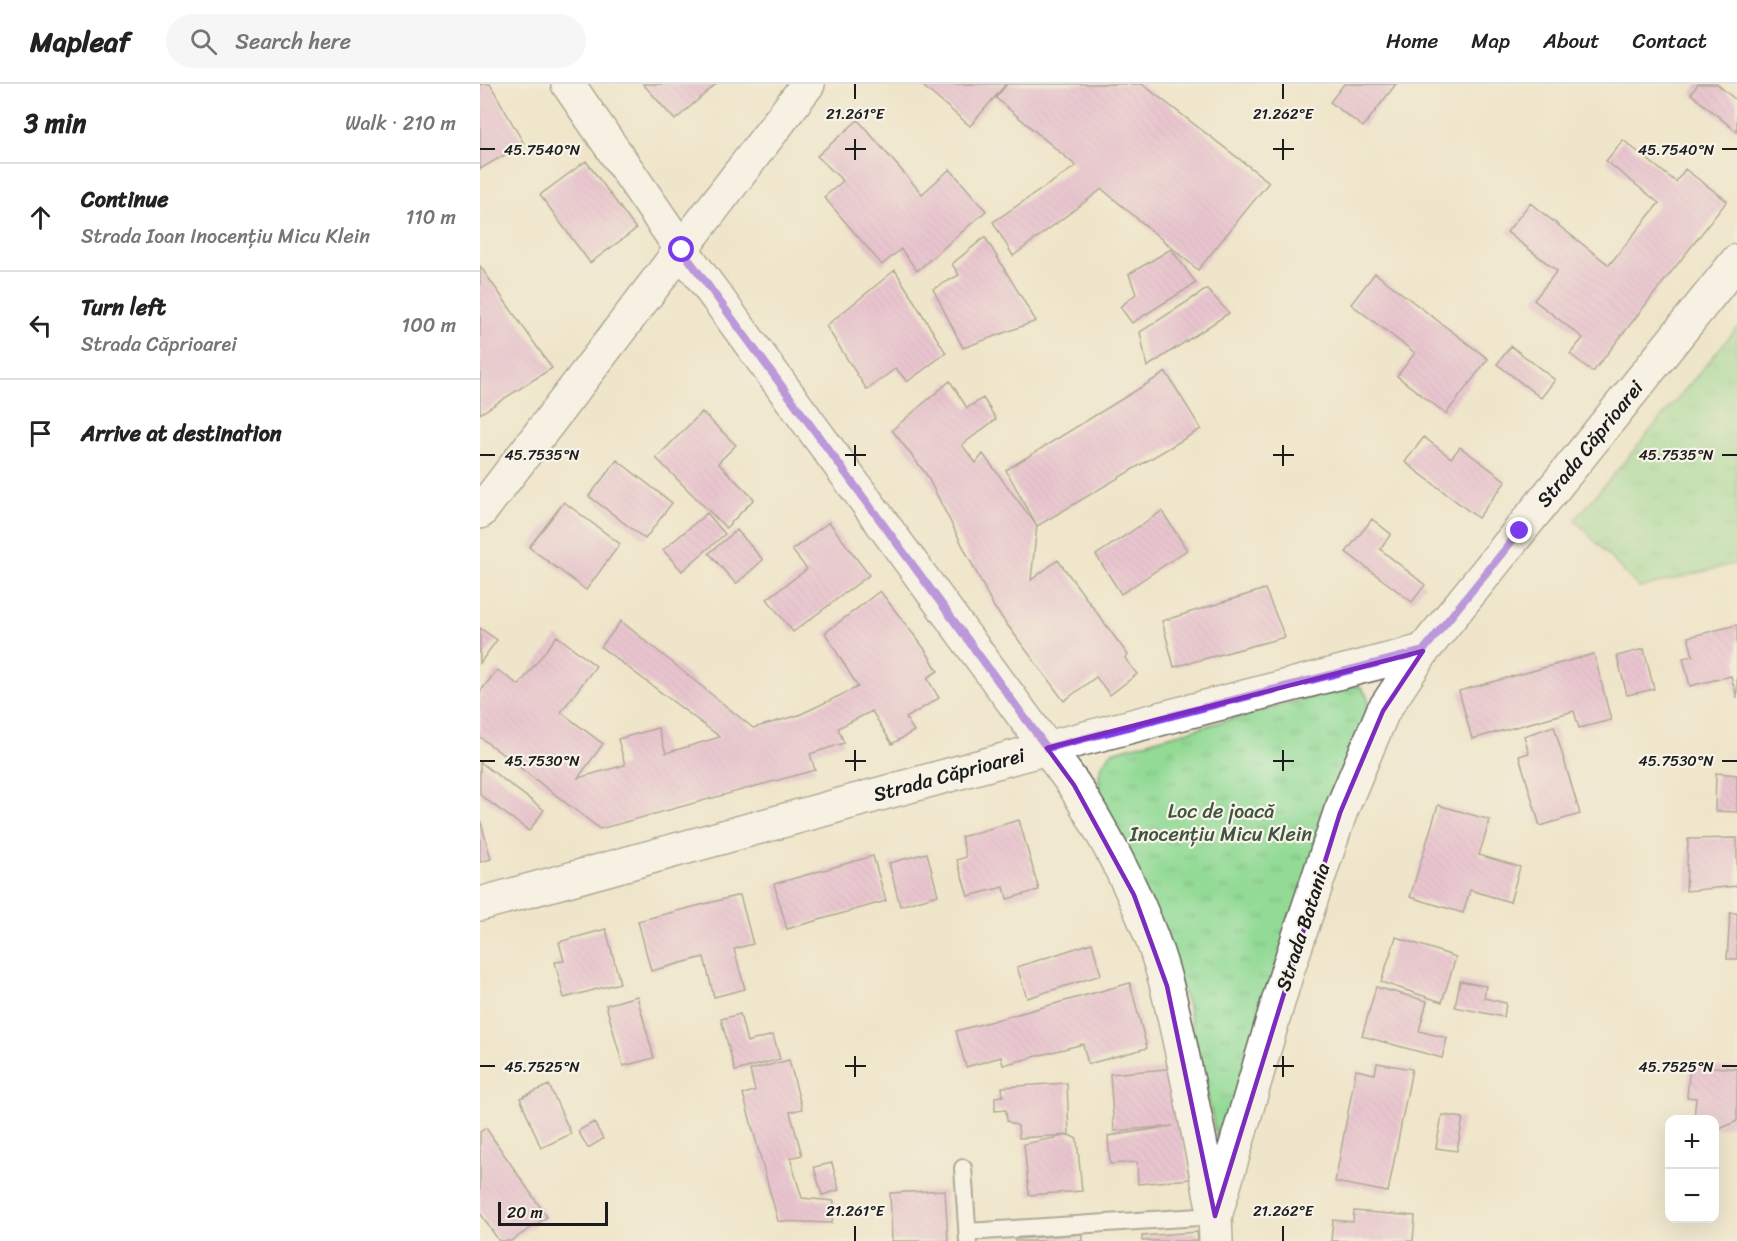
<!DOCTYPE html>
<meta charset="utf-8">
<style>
:root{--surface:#fff;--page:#f6f6f6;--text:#222;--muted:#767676;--line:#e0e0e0}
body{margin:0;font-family:Sriracha,sans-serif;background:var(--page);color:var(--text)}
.controls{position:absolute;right:18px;bottom:18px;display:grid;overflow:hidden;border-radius:12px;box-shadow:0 6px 24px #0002}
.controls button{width:54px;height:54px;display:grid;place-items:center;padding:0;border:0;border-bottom:2px solid var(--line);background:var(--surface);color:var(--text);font:30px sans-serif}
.scale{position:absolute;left:18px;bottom:15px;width:110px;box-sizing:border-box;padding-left:6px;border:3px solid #1c1c1c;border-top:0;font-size:16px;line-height:21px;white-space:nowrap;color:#1c1c1c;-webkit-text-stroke:4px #f7f3e8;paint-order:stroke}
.stop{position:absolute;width:18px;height:18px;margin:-14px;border:4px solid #7c3aed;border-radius:50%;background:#fff}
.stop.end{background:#7c3aed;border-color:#fff;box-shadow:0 2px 6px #0008}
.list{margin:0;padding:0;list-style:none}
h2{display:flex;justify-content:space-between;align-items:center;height:78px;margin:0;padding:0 24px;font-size:26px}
h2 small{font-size:20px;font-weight:400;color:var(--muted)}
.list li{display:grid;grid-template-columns:39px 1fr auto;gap:18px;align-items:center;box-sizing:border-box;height:108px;padding:0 24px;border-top:2px solid var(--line)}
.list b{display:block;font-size:22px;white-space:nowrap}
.list p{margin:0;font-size:20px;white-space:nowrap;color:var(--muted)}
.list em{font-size:20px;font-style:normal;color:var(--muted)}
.icon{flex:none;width:33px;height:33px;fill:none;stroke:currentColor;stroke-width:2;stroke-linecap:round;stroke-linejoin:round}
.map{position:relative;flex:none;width:1257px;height:1157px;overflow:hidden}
header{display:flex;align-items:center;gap:36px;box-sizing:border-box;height:84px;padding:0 30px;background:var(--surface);border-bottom:2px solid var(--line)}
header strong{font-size:28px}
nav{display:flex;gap:33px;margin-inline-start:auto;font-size:21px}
.search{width:420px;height:54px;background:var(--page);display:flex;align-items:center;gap:15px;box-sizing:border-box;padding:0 21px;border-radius:33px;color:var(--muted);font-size:22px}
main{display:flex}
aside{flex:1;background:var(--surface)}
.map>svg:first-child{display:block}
</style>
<header>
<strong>Mapleaf</strong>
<div class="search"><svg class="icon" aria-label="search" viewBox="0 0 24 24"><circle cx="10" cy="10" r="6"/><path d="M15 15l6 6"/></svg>Search here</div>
<nav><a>Home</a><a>Map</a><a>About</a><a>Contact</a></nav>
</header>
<main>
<aside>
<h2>3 min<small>Walk · 210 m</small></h2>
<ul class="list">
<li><svg class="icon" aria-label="ahead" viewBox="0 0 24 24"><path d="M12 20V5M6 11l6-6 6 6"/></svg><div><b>Continue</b><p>Strada Ioan Inocențiu Micu Klein</p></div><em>110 m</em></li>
<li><svg class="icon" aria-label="left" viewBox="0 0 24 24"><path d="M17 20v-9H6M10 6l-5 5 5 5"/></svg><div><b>Turn left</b><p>Strada Căprioarei</p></div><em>100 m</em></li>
<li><svg class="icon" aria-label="arrive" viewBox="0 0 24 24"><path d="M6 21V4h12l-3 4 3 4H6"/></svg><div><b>Arrive at destination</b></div></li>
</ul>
</aside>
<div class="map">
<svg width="1257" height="1157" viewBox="0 0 1257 1157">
<defs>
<pattern id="park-tufts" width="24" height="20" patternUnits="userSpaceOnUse" patternTransform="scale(1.5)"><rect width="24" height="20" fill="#93da95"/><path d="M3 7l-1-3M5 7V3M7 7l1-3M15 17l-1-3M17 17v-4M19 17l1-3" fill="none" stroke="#7eba80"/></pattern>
<pattern id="building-back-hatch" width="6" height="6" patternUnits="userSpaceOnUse" patternTransform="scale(1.5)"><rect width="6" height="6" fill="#e19cd4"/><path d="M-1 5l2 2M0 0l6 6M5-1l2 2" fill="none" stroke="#c086b5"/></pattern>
</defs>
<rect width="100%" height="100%" fill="#f7f3e8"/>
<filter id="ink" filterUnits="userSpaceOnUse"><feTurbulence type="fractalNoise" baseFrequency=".0167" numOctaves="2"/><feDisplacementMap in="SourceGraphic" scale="12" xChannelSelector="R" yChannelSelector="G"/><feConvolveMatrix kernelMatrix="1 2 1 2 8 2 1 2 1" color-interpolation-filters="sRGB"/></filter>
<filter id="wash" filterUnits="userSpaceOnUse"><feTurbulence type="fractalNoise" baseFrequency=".008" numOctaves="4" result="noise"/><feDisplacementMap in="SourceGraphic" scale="24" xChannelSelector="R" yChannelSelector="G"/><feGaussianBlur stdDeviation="1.35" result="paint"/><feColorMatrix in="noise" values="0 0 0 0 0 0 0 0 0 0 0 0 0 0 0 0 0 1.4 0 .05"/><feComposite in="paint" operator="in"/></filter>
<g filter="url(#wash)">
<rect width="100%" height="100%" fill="#efe5ca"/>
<path fill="url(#park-tufts)" stroke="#587b58" stroke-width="1.5" d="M 1257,244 L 1257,479 L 1159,504 L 1095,436 Z
M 872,602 L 881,603 L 888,614 L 888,625 L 739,1064 L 707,919 L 621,712 C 617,692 618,683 632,668 Z"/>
<g id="blocks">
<path fill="url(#building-back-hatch)" d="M 0,0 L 10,0 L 44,60 L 0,85 Z
M 163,0 L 236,0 L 195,36 Z
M 447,0 L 526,0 L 490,42 L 444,3 Z
M 527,0 L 662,0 L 789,98 L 718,186 L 622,105 L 533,172 L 513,138 L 596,82 L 516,14 Z
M 864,0 L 916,0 L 883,43 L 850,18 Z
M 1218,0 L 1237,0 L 1257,17 L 1257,48 L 1211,10 Z
M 378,36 L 442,110 L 470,85 L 506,127 L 437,187 L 421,165 L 402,181 L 344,113 L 363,97 L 337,72 Z
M 1143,56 L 1196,98 L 1205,85 L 1247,117 L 1113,288 L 1090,270 L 1103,254 L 1054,216 L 1077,187 L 1027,148 L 1050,119 L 1129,181 L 1179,119 L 1126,77 Z
M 106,77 L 156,145 L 110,179 L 60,111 Z
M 505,153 L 556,237 L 483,264 L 453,205 L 479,191 L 472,180 Z
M 691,165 L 716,199 L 652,239 L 640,223 L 656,210 L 649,190 Z
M 0,182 L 72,284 L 0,330 Z
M 415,186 L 466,269 L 427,298 L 416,284 L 387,306 L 346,242 Z
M 895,189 L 1008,275 L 966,330 L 917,292 L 935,269 L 871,220 Z
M 727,205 L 749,229 L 667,283 L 660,248 Z
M 1031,262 L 1075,296 L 1061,314 L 1017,280 Z
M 686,288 L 721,345 L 557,442 L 551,496 L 578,476 L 648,571 L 645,574 L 657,590 L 630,611 L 616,593 L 584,617 L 514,523 L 446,390 L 412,346 L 470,297 L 487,324 L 503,314 L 516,335 L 482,361 L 496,379 L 503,370 L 557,442 L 526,386 Z
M 222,328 L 256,361 L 238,379 L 274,415 L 246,444 L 176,374 Z
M 944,353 L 971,374 L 980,363 L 1026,397 L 998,434 L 925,378 Z
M 137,376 L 192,419 L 165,455 L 109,412 Z
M 84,418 L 140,460 L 106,506 L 49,463 Z
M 682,427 L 707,466 L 641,510 L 616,471 Z
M 227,429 L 245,450 L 202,487 L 183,466 Z
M 892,435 L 911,450 L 900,465 L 945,501 L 932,518 L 866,468 Z
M 349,438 L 389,491 L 313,548 L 287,515 L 327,485 L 312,466 Z
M 257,446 L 283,476 L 256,500 L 229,469 Z
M 785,505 L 805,553 L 694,583 L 682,537 Z
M 400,507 L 444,564 L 458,587 L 447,594 L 459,614 L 426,634 L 434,647 L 412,660 L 392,627 L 358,644 L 364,659 L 330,670 L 335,686 L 120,745 L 0,653 L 0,608 L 17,586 L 39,601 L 77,552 L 116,582 L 81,628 L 123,660 L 98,694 L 145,681 L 138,655 L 178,644 L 186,669 L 240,653 L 121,563 L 141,537 L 273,644 L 319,631 L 378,603 L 345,549 Z
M 1257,541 L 1257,614 L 1251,592 L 1210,602 L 1203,574 L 1213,572 L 1208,553 Z
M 0,544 L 17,556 L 0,579 Z
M 1164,565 L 1174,605 L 1147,611 L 1137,572 Z
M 1114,570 L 1131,636 L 1099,644 L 1094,627 L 992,655 L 979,607 Z
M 1074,642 L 1100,730 L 1060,742 L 1039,672 L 1049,669 L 1044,652 Z
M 0,678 L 64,726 L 49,747 L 0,711 Z
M 1236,689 L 1257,691 L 1257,728 L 1235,727 Z
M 958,721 L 1010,736 L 999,771 L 1040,783 L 1030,818 L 990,806 L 983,829 L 930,813 Z
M 0,735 L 11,775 L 0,778 Z
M 539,736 L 559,806 L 527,815 L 524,803 L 488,812 L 477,776 L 486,773 L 481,753 Z
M 1257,754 L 1257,802 L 1206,807 L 1208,755 Z
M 447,769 L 458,811 L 420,822 L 409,779 Z
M 393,772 L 406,817 L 307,845 L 294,800 Z
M 260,811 L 273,860 L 254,865 L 265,905 L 234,913 L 224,873 L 171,887 L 158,837 Z
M 1250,829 L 1257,829 L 1257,875 L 1247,875 Z
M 126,845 L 140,899 L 84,914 L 75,878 L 84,877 L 79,858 Z
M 916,853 L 976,873 L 962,918 L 901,898 Z
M 612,859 L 621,891 L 547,914 L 537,883 Z
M 980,897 L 1006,902 L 1004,914 L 1026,919 L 1024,933 L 975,923 Z
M 650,899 L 667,964 L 608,980 L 603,960 L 523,981 L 521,973 L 486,983 L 476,947 Z
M 896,903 L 947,917 L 939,947 L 967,954 L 962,974 L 882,952 Z
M 157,912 L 174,974 L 143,982 L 126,921 Z
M 260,930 L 267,958 L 293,951 L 300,975 L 255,987 L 241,935 Z
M 309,976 L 322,1025 L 310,1028 L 322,1071 L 310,1074 L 322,1114 L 354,1117 L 352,1139 L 298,1137 L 263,1010 L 275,1007 L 270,986 Z
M 897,979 L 932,985 L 908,1108 L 855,1098 L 876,986 L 895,990 Z
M 1210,981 L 1257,985 L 1257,1037 L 1240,1045 L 1234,1044 L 1234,1036 L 1214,1034 L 1216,1014 L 1207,1013 Z
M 697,984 L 701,1042 L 710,1095 L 658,1100 L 657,1078 L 630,1080 L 628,1052 L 693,1042 L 634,1047 L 630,990 Z
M 587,999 L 589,1051 L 539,1054 L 538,1042 L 527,1037 L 526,1026 L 515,1027 L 515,1013 L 523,1012 L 522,1003 Z
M 69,1001 L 91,1050 L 61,1064 L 40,1014 Z
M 962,1031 L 983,1034 L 977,1067 L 956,1064 Z
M 114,1038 L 123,1055 L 108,1064 L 98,1047 Z
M 6,1044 L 67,1133 L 31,1157 L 19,1157 L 0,1129 L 0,1048 Z
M 589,1051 L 597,1055 L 602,1107 L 549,1111 L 544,1060 Z
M 352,1079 L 359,1106 L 342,1111 L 334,1083 Z
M 465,1106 L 468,1157 L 412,1157 L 410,1109 Z
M 874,1127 L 935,1132 L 933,1157 L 851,1157 L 853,1136 L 873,1138 Z
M 717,1148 L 718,1157 L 662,1157 L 662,1152 Z
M 602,1150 L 602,1157 L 535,1157 L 535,1155 Z"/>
</g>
</g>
<g filter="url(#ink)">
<use href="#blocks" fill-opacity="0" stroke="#666259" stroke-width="1.5"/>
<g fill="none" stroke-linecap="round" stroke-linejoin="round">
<defs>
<path id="lane" d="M 483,1084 L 488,1157
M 488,1148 L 735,1132"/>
<path id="street" d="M 88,0 L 202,166 L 594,701 C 631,761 670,834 687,903 C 706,979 719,1056 735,1132 L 736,1157
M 0,428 L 328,0
M 0,820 L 567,664 L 943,567
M 736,1129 L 807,888 L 860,729 L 903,627 L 943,567 L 1257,177"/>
</defs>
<use href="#lane" stroke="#666259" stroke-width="20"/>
<use href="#street" stroke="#666259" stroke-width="36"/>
<use href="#lane" stroke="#fff" stroke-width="16"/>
<use href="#street" stroke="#fff" stroke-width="33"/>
</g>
</g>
<g fill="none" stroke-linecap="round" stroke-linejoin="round" filter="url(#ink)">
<path stroke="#7c3aed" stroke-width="8" d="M 202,166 L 567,664 L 943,567 L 1040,447"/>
</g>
<path d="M0 0H1257V1157H0ZM 943,567 L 903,627 L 860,729 L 735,1132 L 687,902 L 654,811 L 594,701 L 567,664 Z" fill="#efe5ca" fill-opacity=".55" fill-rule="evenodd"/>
<path fill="none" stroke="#7b2cbf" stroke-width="4.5" stroke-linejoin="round" d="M 943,567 L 903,627 L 860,729 L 735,1132 L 687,902 L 654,811 L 594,701 L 567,664 Z"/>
<path fill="none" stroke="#1c1c1c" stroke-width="2" d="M 375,0 L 375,15M 803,0 L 803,15M 375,55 L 375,76M 803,55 L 803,76M 0,65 L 15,65M 365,65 L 386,65M 793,65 L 814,65M 1242,65 L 1257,65M 375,361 L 375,382M 803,361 L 803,382M 0,371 L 15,371M 365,371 L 386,371M 793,371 L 814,371M 1242,371 L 1257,371M 375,666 L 375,687M 803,666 L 803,687M 0,677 L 15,677M 365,677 L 386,677M 793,677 L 814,677M 1242,677 L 1257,677M 375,972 L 375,993M 803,972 L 803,993M 0,982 L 15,982M 365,982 L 386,982M 793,982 L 814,982M 1242,982 L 1257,982M 375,1142 L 375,1157M 803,1142 L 803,1157"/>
<g text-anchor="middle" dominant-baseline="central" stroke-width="4.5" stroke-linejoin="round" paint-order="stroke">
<g font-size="20" fill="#1c1c1c" stroke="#f7f3e8">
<text transform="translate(1110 360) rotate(-51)">Strada Căprioarei</text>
<text transform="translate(469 691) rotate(-15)">Strada Căprioarei</text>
<text transform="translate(823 843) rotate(-72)">Strada Batania</text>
</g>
<g font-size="20" fill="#405540" stroke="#f7f3e8">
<text x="741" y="727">Loc de joacă<tspan x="741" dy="23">Inocențiu Micu Klein</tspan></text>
</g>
</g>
<g font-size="15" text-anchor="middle" fill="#1c1c1c" stroke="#f7f3e8" stroke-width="4.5" stroke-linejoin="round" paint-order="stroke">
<text x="375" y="35">21.261°E</text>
<text x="803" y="35">21.262°E</text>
<text x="62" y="71">45.7540°N</text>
<text x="1196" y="71">45.7540°N</text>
<text x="62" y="376">45.7535°N</text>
<text x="1196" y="376">45.7535°N</text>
<text x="62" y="682">45.7530°N</text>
<text x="1196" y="682">45.7530°N</text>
<text x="62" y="988">45.7525°N</text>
<text x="1196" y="988">45.7525°N</text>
<text x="375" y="1132">21.261°E</text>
<text x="803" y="1132">21.262°E</text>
</g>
</svg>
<div class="controls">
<button>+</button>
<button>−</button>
</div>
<div class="scale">20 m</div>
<div class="stop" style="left:202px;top:166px"></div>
<div class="stop end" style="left:1040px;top:447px"></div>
</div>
</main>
